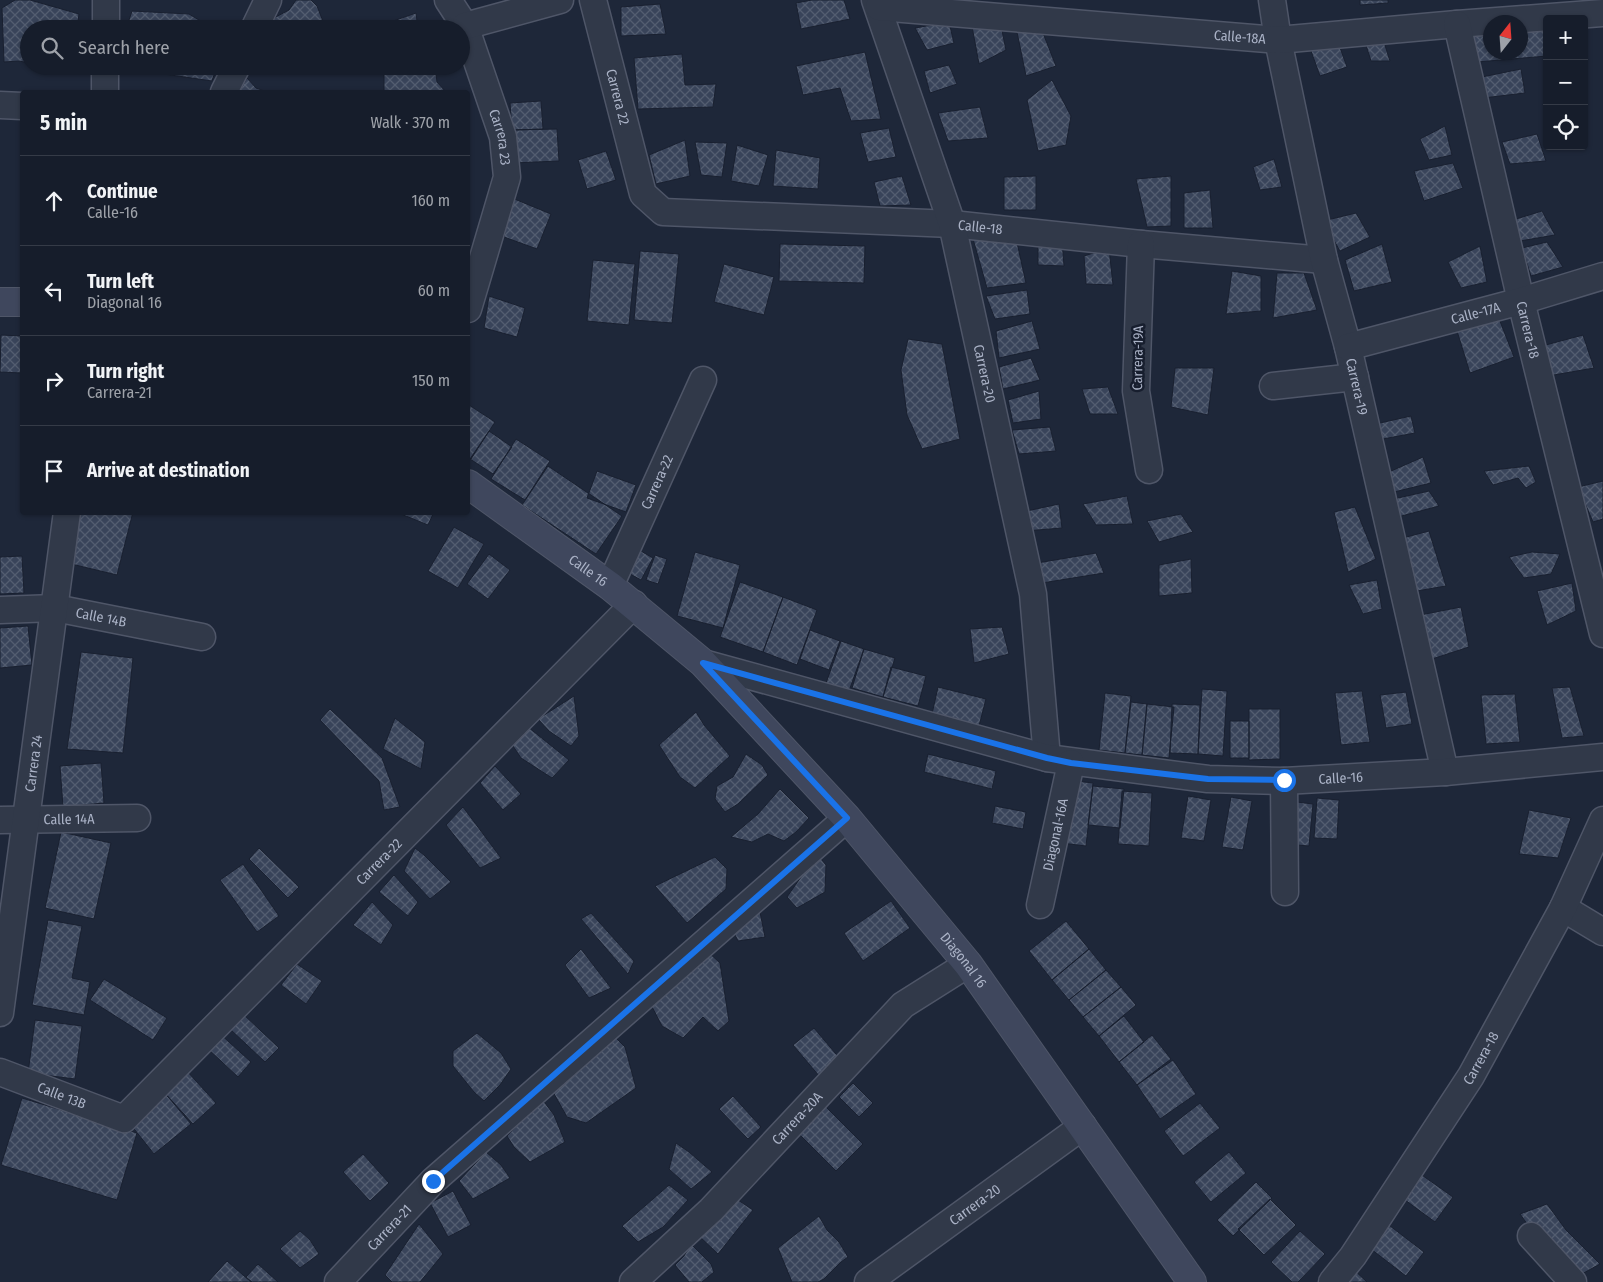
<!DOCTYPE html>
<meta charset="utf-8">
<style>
:root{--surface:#161d2b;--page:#1f2633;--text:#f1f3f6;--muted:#9ea2a9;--line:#353b47}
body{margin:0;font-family:"Fira Sans Condensed",sans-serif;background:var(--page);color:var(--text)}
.controls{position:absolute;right:15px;top:15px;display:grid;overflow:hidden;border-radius:5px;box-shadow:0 1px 4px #0004}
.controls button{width:45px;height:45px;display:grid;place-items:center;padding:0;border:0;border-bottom:1px solid var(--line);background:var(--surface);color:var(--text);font:25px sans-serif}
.compass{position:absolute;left:1483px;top:15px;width:45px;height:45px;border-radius:50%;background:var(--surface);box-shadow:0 1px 4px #0004;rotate:17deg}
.stop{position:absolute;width:15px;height:15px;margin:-11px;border:4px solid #1a73e8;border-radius:50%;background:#fff}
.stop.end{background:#1a73e8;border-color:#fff;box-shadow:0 1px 5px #0008}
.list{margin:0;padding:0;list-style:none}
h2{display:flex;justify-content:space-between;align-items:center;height:65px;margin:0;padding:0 20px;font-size:21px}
h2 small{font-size:16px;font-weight:400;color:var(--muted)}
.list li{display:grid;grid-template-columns:32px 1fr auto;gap:15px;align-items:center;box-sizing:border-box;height:90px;padding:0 20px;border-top:1px solid var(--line)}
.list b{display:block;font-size:19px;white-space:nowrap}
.list p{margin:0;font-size:16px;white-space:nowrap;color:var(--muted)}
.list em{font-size:16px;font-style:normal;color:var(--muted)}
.icon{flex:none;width:28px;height:28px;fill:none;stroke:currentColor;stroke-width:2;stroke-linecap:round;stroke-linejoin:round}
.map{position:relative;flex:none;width:1603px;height:1282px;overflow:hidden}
.search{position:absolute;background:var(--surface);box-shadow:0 1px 4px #0004;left:20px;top:20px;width:450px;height:55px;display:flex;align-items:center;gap:12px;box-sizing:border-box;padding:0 18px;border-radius:28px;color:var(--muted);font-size:19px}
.panel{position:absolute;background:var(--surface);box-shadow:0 1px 4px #0004;left:20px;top:90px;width:450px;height:425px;border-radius:5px}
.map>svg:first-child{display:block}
</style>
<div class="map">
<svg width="1603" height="1282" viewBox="0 0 1603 1282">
<defs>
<pattern id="building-cross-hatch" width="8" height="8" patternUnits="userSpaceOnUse" patternTransform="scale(1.25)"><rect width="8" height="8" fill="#39445a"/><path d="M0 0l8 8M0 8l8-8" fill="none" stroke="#535d70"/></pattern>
</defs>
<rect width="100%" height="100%" fill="#1e2739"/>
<path fill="url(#building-cross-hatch)" stroke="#192030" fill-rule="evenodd" d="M 15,0 L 30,0 L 79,14 L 77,29 L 29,29 L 29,63 L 19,61 L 4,62 L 2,8 Z
M 296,0 L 311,0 L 317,6 L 326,29 L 269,29 L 270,20 L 289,10 Z
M 812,0 L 844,0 L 850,19 L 801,29 L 796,3 Z
M 1360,0 L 1388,0 L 1388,3 L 1360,5 Z
M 660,4 L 666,34 L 621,36 L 621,7 Z
M 132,11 L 189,14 L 214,29 L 126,29 Z
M 416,13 L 418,29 L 377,29 L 376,27 Z
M 1547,19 L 1547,56 L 1477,62 L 1468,24 ZM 1490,22 L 1520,22 L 1520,52 L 1490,52 Z
M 971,21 L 1000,21 L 1006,50 L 979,64 Z
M 949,22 L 954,43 L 927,50 L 915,28 Z
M 1041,28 L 1056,66 L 1026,76 L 1017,32 Z
M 1383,39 L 1390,61 L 1371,61 L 1365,42 Z
M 1338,42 L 1347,67 L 1320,76 L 1311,51 Z
M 865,52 L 881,119 L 851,121 L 840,88 L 803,95 L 796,66 Z
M 682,54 L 685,85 L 716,84 L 713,107 L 638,109 L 634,58 Z
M 949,65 L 957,84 L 930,93 L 924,71 Z
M 38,66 L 74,66 L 74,74 L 44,68 Z
M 123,66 L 217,66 L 212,81 L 164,74 L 123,72 Z
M 384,66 L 435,66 L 437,82 L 446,92 L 384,92 Z
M 1521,69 L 1525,93 L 1483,98 L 1477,78 Z
M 247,78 L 256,88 L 267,92 L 239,92 Z
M 1052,80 L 1071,116 L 1066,145 L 1038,151 L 1027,100 Z
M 541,101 L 543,129 L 512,130 L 510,103 Z
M 980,107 L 988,138 L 948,141 L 938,113 Z
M 1445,126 L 1452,155 L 1429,160 L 1420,139 Z
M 889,128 L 896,157 L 868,162 L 860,133 Z
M 557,129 L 559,161 L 513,163 L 512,130 Z
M 1537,134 L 1546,161 L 1510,164 L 1502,142 Z
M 685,140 L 690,176 L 656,184 L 649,155 Z
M 695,142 L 727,143 L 722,177 L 701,175 Z
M 737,145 L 768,155 L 759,186 L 731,181 Z
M 776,150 L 820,158 L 818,189 L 773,186 Z
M 606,151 L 616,180 L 587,189 L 578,160 Z
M 1274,159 L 1282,187 L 1260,190 L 1253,167 Z
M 1453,163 L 1463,188 L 1424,201 L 1414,171 Z
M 902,176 L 911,205 L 880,206 L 874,182 Z
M 1036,176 L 1036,210 L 1004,210 L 1004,177 Z
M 1171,176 L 1171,226 L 1147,227 L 1136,179 Z
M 1210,190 L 1213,228 L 1184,228 L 1184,193 Z
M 512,198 L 551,214 L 537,249 L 504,237 Z
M 1542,211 L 1555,235 L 1520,241 L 1513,220 Z
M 1356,213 L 1370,237 L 1340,251 L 1323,221 Z
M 1016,238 L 1026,283 L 987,288 L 973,239 Z
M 1062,239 L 1064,266 L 1038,265 L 1038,242 Z
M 1547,242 L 1563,267 L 1531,276 L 1522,248 Z
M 780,244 L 865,246 L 864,283 L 779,281 Z
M 1382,244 L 1392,282 L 1354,291 L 1345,260 Z
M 1480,246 L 1487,282 L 1461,288 L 1448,262 Z
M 1109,248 L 1113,285 L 1086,284 L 1084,256 Z
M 640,251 L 679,254 L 672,323 L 634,320 Z
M 593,260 L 635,264 L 629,325 L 587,321 Z
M 724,264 L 774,277 L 764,315 L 714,302 Z
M 1232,271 L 1261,276 L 1261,311 L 1226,314 Z
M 1277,273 L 1304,273 L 1317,310 L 1273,318 Z
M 1027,290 L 1030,314 L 995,319 L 986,296 Z
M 489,296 L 525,308 L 517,337 L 484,328 Z
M 1498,316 L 1514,357 L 1470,373 L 1457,331 Z
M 1032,321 L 1040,349 L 999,358 L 996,331 Z
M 1,335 L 22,336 L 22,373 L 0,372 Z
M 1583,335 L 1594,368 L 1548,376 L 1542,346 Z
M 908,339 L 942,344 L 960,439 L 922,449 L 907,415 L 901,370 Z
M 1031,358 L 1040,380 L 1003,389 L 999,367 Z
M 1175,368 L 1214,368 L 1208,415 L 1171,407 Z
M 1108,387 L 1118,414 L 1090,414 L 1082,389 Z
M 1039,391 L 1041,419 L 1013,423 L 1008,400 Z
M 469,405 L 495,422 L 471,459 L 468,457 Z
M 1411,416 L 1415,433 L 1372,441 L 1371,425 Z
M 1050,427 L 1056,451 L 1019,454 L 1012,430 Z
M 489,431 L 512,447 L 493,474 L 470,459 Z
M 516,439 L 550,461 L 525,500 L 491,479 Z
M 1423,457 L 1431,483 L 1390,493 L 1382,475 Z
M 548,466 L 622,516 L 596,554 L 522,505 Z
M 1529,466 L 1536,482 L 1526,488 L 1518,478 L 1493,485 L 1484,471 Z
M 597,471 L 636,485 L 626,512 L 587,498 Z
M 1603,481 L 1603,519 L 1593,522 L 1578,487 Z
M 1429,491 L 1439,506 L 1394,518 L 1389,500 Z
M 1127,496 L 1133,524 L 1096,525 L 1083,504 Z
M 1059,504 L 1062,528 L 1025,531 L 1022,512 Z
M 1355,507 L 1376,559 L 1348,572 L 1334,512 Z
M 74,512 L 133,512 L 117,575 L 63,562 Z
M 396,512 L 434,512 L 428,525 Z
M 1181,514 L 1193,532 L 1159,542 L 1147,521 Z
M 454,527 L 484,544 L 458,588 L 428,571 Z
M 1429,531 L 1446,586 L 1411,592 L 1399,539 Z
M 634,547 L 653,558 L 641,580 L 621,569 Z
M 695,552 L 740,565 L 723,628 L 677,616 Z
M 1532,552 L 1560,554 L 1551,574 L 1524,578 L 1509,557 Z
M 1096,553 L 1104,573 L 1042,583 L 1037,563 Z
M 489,554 L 510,570 L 488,599 L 467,584 Z
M 655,555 L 667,559 L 658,584 L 646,580 Z
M 22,556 L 24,593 L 0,594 L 0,557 Z
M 1191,559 L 1192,593 L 1159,596 L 1159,565 Z
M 1377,580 L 1382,609 L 1363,614 L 1349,585 Z
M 740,582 L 783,597 L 763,652 L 720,637 Z
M 1572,583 L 1576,611 L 1547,625 L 1537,591 Z
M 783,597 L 817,610 L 797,665 L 763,652 Z
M 1461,607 L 1469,647 L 1429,660 L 1410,617 Z
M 28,626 L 32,665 L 0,668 L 0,628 Z
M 1002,627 L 1009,654 L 974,663 L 970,629 Z
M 810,630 L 840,641 L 829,670 L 800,659 Z
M 841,641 L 864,649 L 849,691 L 826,683 Z
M 864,649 L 895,658 L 883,697 L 852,688 Z
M 81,652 L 133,658 L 123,753 L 67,749 Z
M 891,667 L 926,676 L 918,706 L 883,697 Z
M 938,687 L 986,699 L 979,726 L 932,714 Z
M 1570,687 L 1584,736 L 1562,738 L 1552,688 Z
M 1202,689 L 1227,691 L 1223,756 L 1198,754 Z
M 1362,691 L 1370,742 L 1341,745 L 1335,693 Z
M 1406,692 L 1412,724 L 1386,728 L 1380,695 Z
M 1105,693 L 1131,696 L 1125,753 L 1099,750 Z
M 1515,694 L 1520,742 L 1486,744 L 1481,695 Z
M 574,696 L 579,736 L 571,746 L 549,731 L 538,719 Z
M 1131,702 L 1147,704 L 1142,755 L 1125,753 Z
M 1147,704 L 1174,707 L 1169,758 L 1142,755 Z
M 1172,704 L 1200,705 L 1198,754 L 1170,753 Z
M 330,709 L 382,758 L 400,807 L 384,810 L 379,781 L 320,720 Z
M 1249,709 L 1280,709 L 1280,759 L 1249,760 Z
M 696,712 L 704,725 L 730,756 L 695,788 L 680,777 L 659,745 Z
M 395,718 L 425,742 L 421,769 L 383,749 Z
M 1230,721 L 1249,721 L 1249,758 L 1230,758 Z
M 528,727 L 569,760 L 552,778 L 521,758 L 513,746 Z
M 746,754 L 762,765 L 768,775 L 738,804 L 725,812 L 715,799 L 717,786 L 733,777 Z
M 928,754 L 996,771 L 992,789 L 924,772 Z
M 101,763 L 104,803 L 63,807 L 60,766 Z
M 495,766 L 521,794 L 503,810 L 480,783 Z
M 1060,779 L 1093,783 L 1086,846 L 1053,842 Z
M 1093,786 L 1124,789 L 1120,828 L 1088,825 Z
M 780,789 L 809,818 L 796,832 L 784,841 L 768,834 L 752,842 L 731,837 L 758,814 Z
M 1122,791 L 1152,793 L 1149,846 L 1118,844 Z
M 1188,796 L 1211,800 L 1204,841 L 1181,838 Z
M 1231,797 L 1252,801 L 1243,850 L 1222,847 Z
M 1317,798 L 1339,800 L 1337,839 L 1314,838 Z
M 1289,801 L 1313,804 L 1309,846 L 1285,844 Z
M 995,806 L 1026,812 L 1023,829 L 992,823 Z
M 463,807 L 501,858 L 480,868 L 446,825 Z
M 1529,810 L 1571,818 L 1558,858 L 1519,854 Z
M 61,832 L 111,843 L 94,919 L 45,908 Z
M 259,848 L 299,887 L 288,898 L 249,859 Z
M 415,848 L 424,855 L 451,882 L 430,899 L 404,871 Z
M 817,854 L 826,865 L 825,892 L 797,908 L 787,897 Z
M 715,857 L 727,869 L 726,889 L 687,923 L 655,886 Z
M 243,864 L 279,916 L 257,932 L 220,880 Z
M 394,875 L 418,902 L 408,916 L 379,892 Z
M 891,901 L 910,928 L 863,961 L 844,933 Z
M 372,902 L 393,925 L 381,945 L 353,925 Z
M 751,906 L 760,912 L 765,937 L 738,941 L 731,927 Z
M 591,913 L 634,961 L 628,974 L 581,919 Z
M 48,920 L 82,926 L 72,978 L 90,982 L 84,1015 L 32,1005 Z
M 1066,921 L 1089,949 L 1052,980 L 1029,951 Z
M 581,949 L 611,988 L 589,998 L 565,965 Z
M 1089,949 L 1106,970 L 1069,1000 L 1052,980 Z
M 706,950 L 720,963 L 729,1021 L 718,1031 L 703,1017 L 683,1038 L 662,1026 L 650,1003 Z
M 297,964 L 322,981 L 306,1004 L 281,985 Z
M 1106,970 L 1121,987 L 1083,1017 L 1069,1000 Z
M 104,979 L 167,1018 L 153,1040 L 90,1000 Z
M 1121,987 L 1136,1005 L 1099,1036 L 1083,1017 Z
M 243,1014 L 279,1048 L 265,1062 L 230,1029 Z
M 1124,1016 L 1144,1042 L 1119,1062 L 1099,1036 Z
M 35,1020 L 82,1026 L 75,1079 L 28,1073 Z
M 814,1028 L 841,1060 L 820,1077 L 793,1045 Z
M 218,1032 L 251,1062 L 238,1077 L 205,1046 Z
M 477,1033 L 501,1053 L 511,1069 L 500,1085 L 484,1101 L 474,1092 L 453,1066 L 453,1051 Z
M 1152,1035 L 1171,1059 L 1137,1085 L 1119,1062 Z
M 615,1037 L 625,1047 L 636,1088 L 586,1123 L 567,1117 L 553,1092 Z
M 1173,1060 L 1196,1094 L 1160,1119 L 1137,1085 Z
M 186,1070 L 216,1103 L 193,1124 L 163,1091 Z
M 853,1083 L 873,1103 L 859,1117 L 839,1097 Z
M 163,1091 L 191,1124 L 154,1154 L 127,1120 Z
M 733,1096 L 761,1127 L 748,1139 L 719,1109 Z
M 22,1098 L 137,1133 L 117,1200 L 1,1165 Z
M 542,1099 L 554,1115 L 565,1142 L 530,1162 L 514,1147 L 507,1136 Z
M 820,1101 L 863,1144 L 836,1171 L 793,1128 Z
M 1200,1103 L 1220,1128 L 1183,1156 L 1164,1131 Z
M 676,1143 L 689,1152 L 712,1172 L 691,1189 L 669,1169 Z
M 486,1152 L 501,1165 L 510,1178 L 473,1199 L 459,1181 Z
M 1229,1152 L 1246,1173 L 1211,1202 L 1194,1182 Z
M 363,1154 L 389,1183 L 370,1201 L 343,1172 Z
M 1419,1173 L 1453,1197 L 1435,1222 L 1401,1197 Z
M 1256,1182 L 1272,1198 L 1233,1236 L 1217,1220 Z
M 669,1185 L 688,1200 L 663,1227 L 638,1242 L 622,1226 Z
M 453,1191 L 471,1225 L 448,1237 L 430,1203 Z
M 732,1196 L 753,1210 L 718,1254 L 697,1234 Z
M 1270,1199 L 1296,1225 L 1264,1255 L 1238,1229 Z
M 1547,1204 L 1566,1230 L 1600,1264 L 1571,1280 L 1540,1242 L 1520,1214 Z
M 819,1216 L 827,1230 L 839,1242 L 848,1257 L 841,1262 L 824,1279 L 818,1282 L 792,1282 L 778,1248 Z
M 1385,1222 L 1424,1252 L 1406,1276 L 1367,1246 Z
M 419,1224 L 443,1254 L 420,1282 L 392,1282 L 385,1275 Z
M 300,1231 L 310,1240 L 319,1254 L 300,1268 L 280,1249 Z
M 1300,1231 L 1325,1254 L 1298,1282 L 1292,1282 L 1271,1262 Z
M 691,1244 L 711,1264 L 714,1272 L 702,1282 L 689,1282 L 675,1265 L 684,1256 Z
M 227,1261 L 251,1282 L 208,1282 Z
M 258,1264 L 278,1282 L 252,1282 L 246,1277 Z
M 1352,1268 L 1367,1282 L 1339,1282 Z"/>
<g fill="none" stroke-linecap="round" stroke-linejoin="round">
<defs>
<g id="street">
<path id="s1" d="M 448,0 L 465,26 L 503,137 L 507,177 L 468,309"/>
<path id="s2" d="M 593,0 L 643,194 L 663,212 L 952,224 L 1141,244 L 1324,260"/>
<path id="s3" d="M 875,0 L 952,224 L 1033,594 L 1047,758"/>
<path id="s4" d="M 1272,0 L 1278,40 L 1324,260 L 1348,347 L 1445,772"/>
<path id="s5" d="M 879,7 L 1278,40 L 1457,24 L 1603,13"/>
<path id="s6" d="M 1457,24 L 1521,301 L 1603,634"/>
<path d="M 465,26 L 560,0"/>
<path d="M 106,29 L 106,0"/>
<path d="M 254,29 L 268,0"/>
<path d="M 105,92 L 105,66"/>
<path d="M 224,92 L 237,66"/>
<path d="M 0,105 L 22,106"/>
<path d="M 1141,244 L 1136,391 L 1149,470"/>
<path id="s7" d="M 1348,347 L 1521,301 L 1603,276"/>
<path d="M 1273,386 L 1355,377"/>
<path id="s8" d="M 610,586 L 703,380"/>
<path id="s9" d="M 0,610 L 55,608 L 202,637"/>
<path id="s10" d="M 703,663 L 1047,758 L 1208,779 L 1284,781 L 1445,772 L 1603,757"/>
<path d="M 1284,781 L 1285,892"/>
<path id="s11" d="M 0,820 L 137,818"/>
<path id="s12" d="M 1040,905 L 1071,763"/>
<path d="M 1563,908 L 1603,932"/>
<path id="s13" d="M 0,1013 L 67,512"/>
<path id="s14" d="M 0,1072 L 124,1119 L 634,604"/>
<path d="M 1531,1236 L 1573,1282"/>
<path id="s15" d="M 338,1282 L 433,1181 L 847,818"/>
<path id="s16" d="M 633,1282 L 711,1210 L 903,1005 L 968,964"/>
<path id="s17" d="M 868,1282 L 1083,1126"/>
<path id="s18" d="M 1332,1282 L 1353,1256 L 1471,1076 L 1563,908 L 1603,820"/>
</g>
<g id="secondary">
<path d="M 0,302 L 22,302"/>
<path id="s19" d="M 468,484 L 610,586 L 703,663 L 847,818 L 968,964 L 1192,1282"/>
</g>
</defs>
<use href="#street" stroke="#4f5668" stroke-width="29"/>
<use href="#secondary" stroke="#4f5668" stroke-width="30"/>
<use href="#street" stroke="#313949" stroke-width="26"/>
<use href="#secondary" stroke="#3f475d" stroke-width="28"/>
</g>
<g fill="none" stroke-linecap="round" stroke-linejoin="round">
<path stroke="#1a73e8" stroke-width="6" d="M 433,1181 L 847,818 L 703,663 L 1047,758 L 1071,763 L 1208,779 L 1284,780"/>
</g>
<g text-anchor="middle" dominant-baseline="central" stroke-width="5" stroke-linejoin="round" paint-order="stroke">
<g font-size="14" fill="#abb3c7" stroke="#171e2e">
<text stroke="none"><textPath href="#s5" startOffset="362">Calle-18A</textPath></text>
<text stroke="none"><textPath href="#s2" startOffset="100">Carrera 22</textPath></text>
<text stroke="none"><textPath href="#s1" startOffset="148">Carrera 23</textPath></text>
<text stroke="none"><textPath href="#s2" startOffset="545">Calle-18</textPath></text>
<text stroke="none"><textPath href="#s7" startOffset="132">Calle-17A</textPath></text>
<text stroke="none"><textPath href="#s6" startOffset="314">Carrera-18</textPath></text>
<text transform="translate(1138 358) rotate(-89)">Carrera-19A</text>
<text stroke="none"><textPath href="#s3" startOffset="390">Carrera-20</textPath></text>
<text stroke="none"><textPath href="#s4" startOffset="396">Carrera-19</textPath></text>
<text stroke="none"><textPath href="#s8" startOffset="114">Carrera-22</textPath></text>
<text stroke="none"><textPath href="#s19" startOffset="148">Calle 16</textPath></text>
<text stroke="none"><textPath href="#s9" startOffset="102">Calle 14B</textPath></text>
<text stroke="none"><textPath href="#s13" startOffset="252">Carrera 24</textPath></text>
<text stroke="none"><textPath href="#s10" startOffset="652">Calle-16</textPath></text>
<text stroke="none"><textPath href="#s11" startOffset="69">Calle 14A</textPath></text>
<text stroke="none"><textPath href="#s12" startOffset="72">Diagonal-16A</textPath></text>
<text stroke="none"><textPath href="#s14" startOffset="495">Carrera-22</textPath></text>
<text stroke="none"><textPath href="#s19" startOffset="691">Diagonal 16</textPath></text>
<text stroke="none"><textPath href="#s18" startOffset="269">Carrera-18</textPath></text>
<text stroke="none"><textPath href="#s14" startOffset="66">Calle 13B</textPath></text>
<text stroke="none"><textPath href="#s16" startOffset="232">Carrera-20A</textPath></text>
<text stroke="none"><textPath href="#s17" startOffset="132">Carrera-20</textPath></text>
<text stroke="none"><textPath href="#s15" startOffset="75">Carrera-21</textPath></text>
</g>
</g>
</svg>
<div class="controls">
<button>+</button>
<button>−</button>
<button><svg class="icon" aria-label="locate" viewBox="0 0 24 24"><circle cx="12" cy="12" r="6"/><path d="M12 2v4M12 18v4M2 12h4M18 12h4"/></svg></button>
</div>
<svg class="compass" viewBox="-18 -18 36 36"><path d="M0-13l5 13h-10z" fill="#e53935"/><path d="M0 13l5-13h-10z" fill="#9ea2a9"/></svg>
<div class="stop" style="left:1284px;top:780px"></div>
<div class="stop end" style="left:433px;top:1181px"></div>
<div class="search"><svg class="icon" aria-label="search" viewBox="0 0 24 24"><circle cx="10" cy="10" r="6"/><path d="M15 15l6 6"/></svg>Search here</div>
<section class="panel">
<h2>5 min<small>Walk · 370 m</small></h2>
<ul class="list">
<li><svg class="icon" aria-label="ahead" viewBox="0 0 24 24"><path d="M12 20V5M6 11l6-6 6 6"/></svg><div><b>Continue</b><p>Calle-16</p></div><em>160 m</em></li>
<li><svg class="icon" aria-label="left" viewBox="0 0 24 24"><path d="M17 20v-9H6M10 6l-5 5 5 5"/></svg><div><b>Turn left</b><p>Diagonal 16</p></div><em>60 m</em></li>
<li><svg class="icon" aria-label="right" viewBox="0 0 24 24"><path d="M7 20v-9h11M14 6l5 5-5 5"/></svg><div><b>Turn right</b><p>Carrera-21</p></div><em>150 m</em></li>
<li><svg class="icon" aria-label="arrive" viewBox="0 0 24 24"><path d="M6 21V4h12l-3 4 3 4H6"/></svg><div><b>Arrive at destination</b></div></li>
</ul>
</section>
</div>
